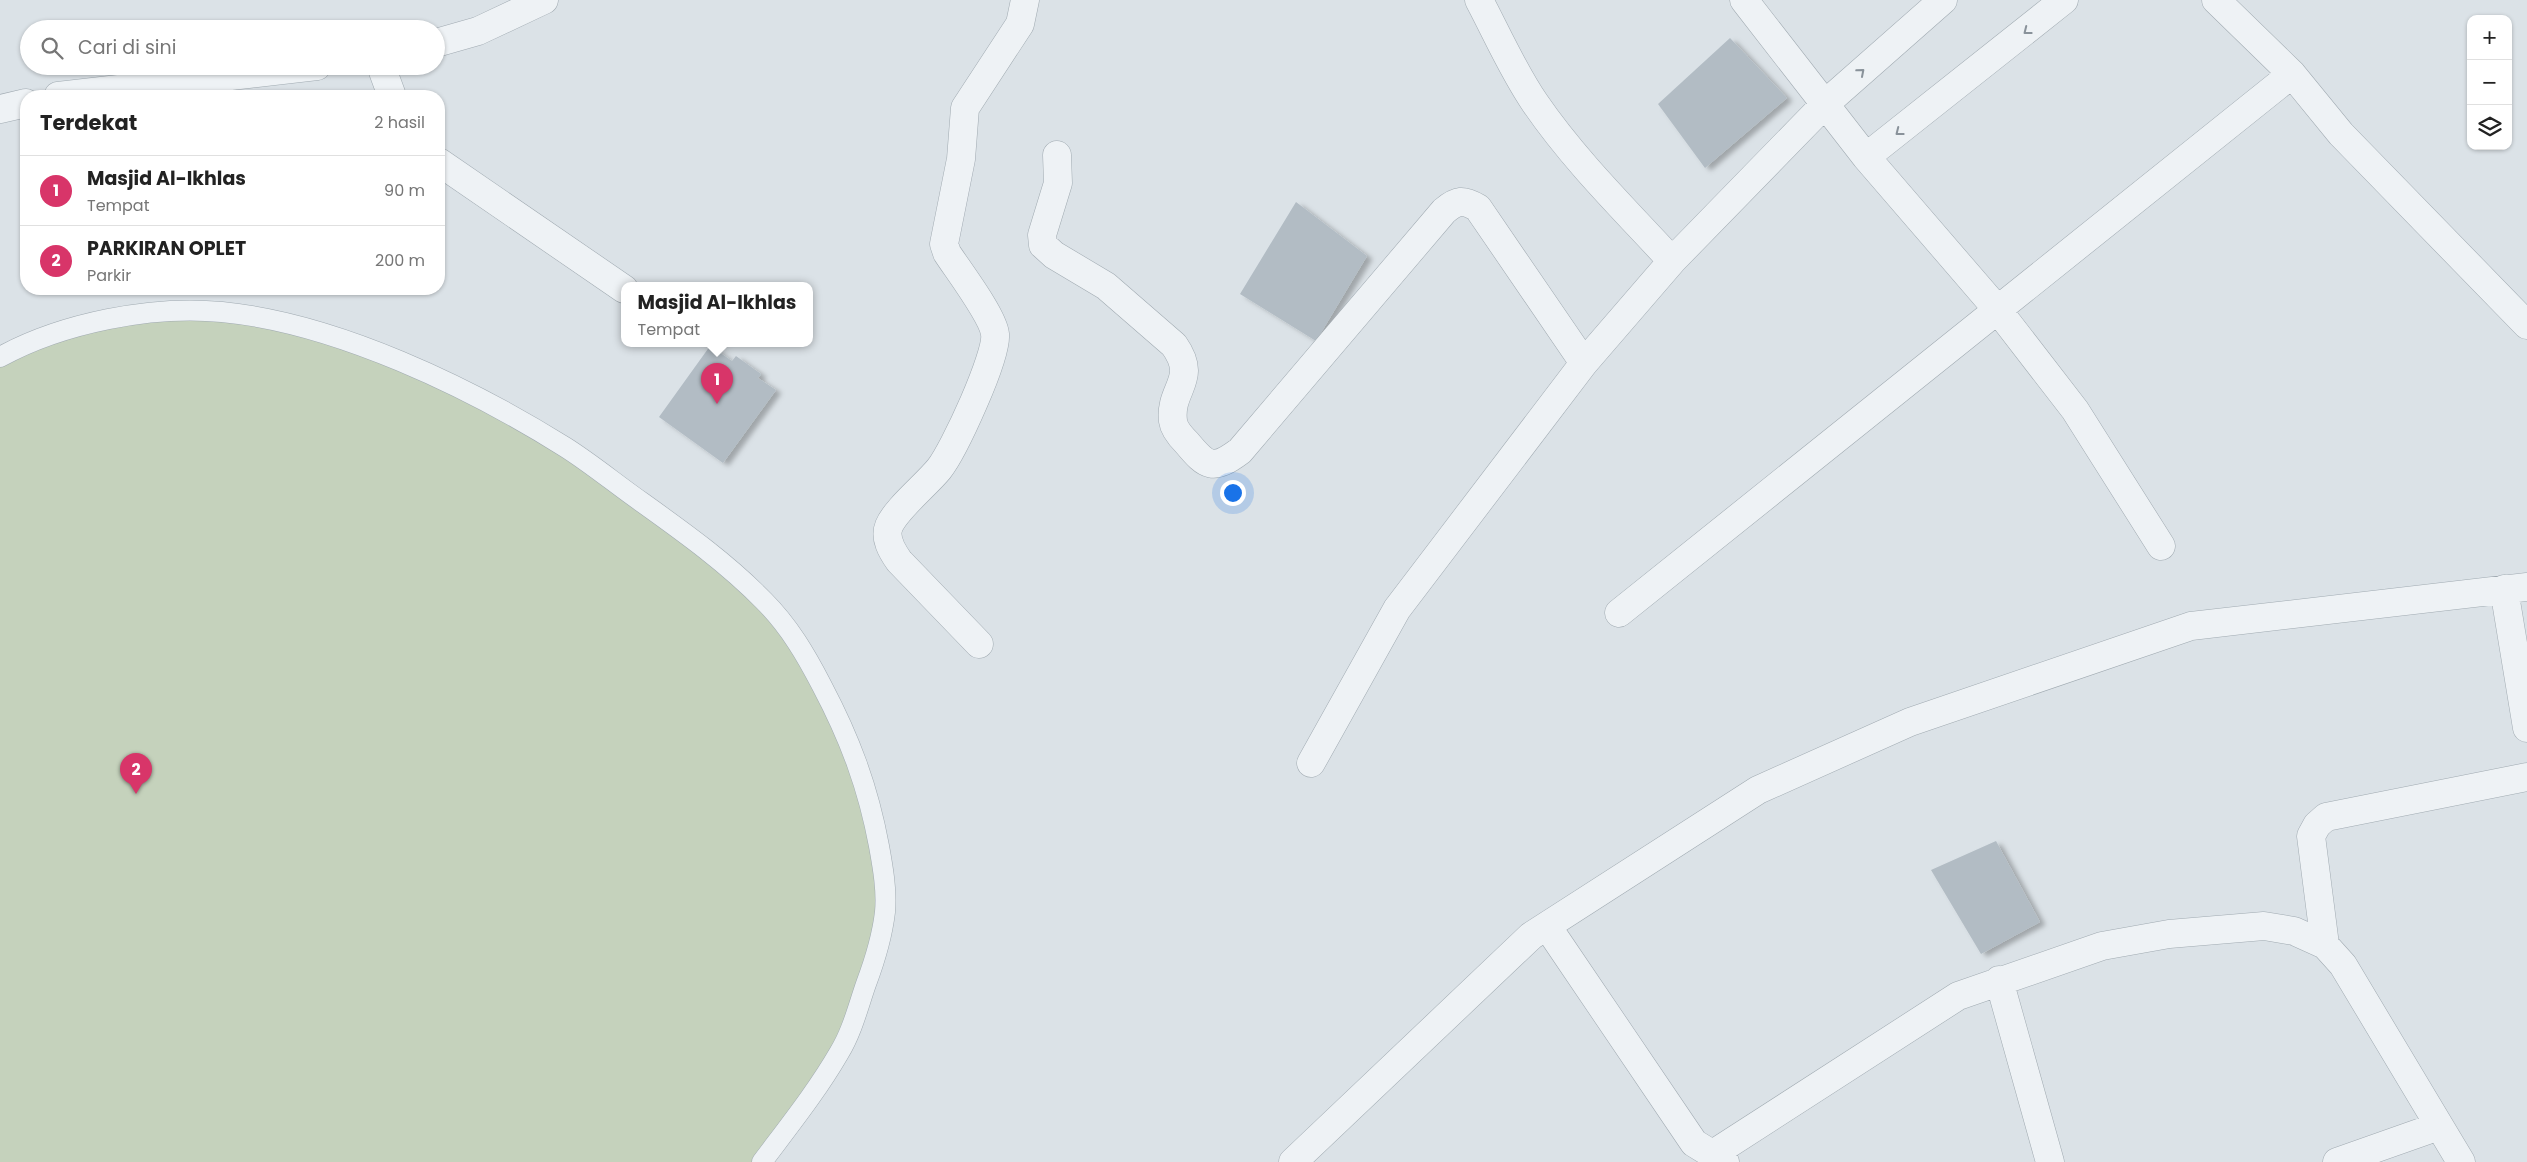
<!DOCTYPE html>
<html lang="id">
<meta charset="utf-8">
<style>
:root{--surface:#fff;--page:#f6f6f6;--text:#222;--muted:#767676;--line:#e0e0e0;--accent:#d83569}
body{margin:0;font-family:Poppins,sans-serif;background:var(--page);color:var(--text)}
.controls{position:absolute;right:15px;top:15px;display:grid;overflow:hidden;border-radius:10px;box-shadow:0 1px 4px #0004}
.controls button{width:45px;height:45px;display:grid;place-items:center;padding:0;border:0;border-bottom:1px solid var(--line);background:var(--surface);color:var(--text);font:25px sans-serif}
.you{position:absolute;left:1232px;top:492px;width:18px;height:18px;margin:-12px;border:4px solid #fff;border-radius:50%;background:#1a73e8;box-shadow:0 0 0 8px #1a73e833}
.badge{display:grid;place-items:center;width:32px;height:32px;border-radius:50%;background:var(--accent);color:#fff;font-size:16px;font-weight:700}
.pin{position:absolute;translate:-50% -41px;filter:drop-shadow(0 1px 2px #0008)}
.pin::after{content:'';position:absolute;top:26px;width:18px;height:15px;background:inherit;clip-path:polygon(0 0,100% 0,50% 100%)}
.popup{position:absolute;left:621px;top:282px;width:192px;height:65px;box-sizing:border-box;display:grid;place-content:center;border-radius:10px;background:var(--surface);filter:drop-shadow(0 1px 4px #0005);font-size:16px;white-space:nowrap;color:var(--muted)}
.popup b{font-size:19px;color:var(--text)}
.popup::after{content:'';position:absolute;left:50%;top:100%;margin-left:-10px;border:10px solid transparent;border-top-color:var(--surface)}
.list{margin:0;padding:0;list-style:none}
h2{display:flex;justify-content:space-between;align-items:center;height:65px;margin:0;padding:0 20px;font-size:21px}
h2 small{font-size:16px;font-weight:400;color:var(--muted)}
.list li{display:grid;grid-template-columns:32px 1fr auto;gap:15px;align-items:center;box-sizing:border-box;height:70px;padding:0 20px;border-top:1px solid var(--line)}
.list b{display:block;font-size:19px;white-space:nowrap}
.list p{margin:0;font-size:16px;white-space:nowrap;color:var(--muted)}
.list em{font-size:16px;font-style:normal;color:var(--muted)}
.icon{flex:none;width:28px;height:28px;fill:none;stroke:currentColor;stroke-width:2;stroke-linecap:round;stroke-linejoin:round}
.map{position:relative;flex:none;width:2527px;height:1162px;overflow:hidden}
.search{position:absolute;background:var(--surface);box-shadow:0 1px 4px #0004;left:20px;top:20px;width:425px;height:55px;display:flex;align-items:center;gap:12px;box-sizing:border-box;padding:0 18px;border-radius:28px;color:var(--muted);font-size:19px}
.panel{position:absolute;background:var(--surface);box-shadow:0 1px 4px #0004;left:20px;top:90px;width:425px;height:205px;border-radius:20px}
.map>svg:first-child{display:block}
</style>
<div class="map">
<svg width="2527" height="1162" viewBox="0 0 2527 1162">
<defs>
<filter id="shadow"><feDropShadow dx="5.5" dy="3" stdDeviation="2.5" flood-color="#0004"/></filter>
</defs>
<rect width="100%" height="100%" fill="#dbe2e7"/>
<path fill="#c5d2bc" d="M 219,317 L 332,340 L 509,420 L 696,547 L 761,605 L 796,648 L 839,730 L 868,814 L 880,909 L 846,1026 L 756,1162 L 0,1162 L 0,362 L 25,349 L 138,318 Z"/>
<path fill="#b2bcc4" filter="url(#shadow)" d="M 1730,38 L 1787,98 L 1705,168 L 1658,104 Z
M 1296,202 L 1367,256 L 1316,341 L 1240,294 Z
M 710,346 L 732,361 L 736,356 L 761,374 L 758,378 L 776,390 L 723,463 L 659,417 Z
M 1996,841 L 2040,922 L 1981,954 L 1931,870 Z"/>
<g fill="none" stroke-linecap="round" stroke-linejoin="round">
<defs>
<path id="lane" d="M 0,357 C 62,323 152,305 222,312 C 336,323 469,387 565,447 C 592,464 617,485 643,503 C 685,533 728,564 764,601 C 789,626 806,655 822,686 C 850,739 868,787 879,846 C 883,868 887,891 885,912 C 882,938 875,960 866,984 C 858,1007 852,1032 839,1053 C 817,1091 789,1126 762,1162"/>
<path id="street" d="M 1479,0 C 1497,34 1513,71 1535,103 C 1574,160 1625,210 1672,261
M 1744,0 L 1866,157 L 1997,309 L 2075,410 L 2161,546
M 2216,0 L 2292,74 L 2341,134 L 2527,325
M 436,43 L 478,31 L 544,0
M 381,66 L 392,96
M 58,96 L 317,66
M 0,109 L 26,103
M 1057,155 L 1058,183 L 1042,235 L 1043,245 L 1054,255 L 1106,286 L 1174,345 C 1199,380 1169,388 1173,421 C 1174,429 1181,437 1187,443 C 1207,467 1213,471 1240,451 L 1444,211 C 1457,200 1463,199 1478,208 L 1584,363
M 1866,157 L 2064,0
M 439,162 L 624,289
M 2504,589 L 2527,728
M 1619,613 L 2292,74
M 979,644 L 899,561 C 892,551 884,538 889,526 C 896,509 926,485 939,469 C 954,450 998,355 995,334 C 993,316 958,270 947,253 L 944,244 L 961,159 L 965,108 L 1020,24 L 1025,0
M 1311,763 L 1397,609 L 1584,363 L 1672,261 L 1825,104 L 1943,0
M 1547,926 L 1694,1143 L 1725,1162
M 2325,945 L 2311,836 L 2317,825 L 2326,817 L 2527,777
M 1999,980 L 2050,1162
M 1713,1154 L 1958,996 L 2102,946 L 2169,934 L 2264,926 L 2294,931 L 2325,945 L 2343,965 L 2461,1162
M 1293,1162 L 1531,936 L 1758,790 L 1910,722 L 2191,626 L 2527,587
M 2337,1162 L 2439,1126"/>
</defs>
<use href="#lane" stroke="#a0aab1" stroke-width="21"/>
<use href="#street" stroke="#a0aab1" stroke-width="29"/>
<use href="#lane" stroke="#eef2f5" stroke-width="20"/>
<use href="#street" stroke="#eef2f5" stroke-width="28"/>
</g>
<defs><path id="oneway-chevron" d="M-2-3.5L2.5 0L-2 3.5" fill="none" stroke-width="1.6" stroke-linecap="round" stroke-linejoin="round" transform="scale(1.25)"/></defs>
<g stroke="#89929a">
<use href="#oneway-chevron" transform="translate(2027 31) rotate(142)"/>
<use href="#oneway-chevron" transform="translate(1861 72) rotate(-41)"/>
<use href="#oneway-chevron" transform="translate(1899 132) rotate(142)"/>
</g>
</svg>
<div class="controls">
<button>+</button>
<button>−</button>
<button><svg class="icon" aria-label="layers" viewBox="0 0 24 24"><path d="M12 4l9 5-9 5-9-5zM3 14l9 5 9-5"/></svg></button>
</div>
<div class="you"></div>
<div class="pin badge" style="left:717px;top:404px">1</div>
<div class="popup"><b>Masjid Al-Ikhlas</b>Tempat</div>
<div class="pin badge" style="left:136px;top:794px">2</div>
<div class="search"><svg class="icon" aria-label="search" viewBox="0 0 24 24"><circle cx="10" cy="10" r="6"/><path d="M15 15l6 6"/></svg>Cari di sini</div>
<section class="panel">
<h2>Terdekat<small>2 hasil</small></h2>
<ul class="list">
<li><span class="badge">1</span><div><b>Masjid Al-Ikhlas</b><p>Tempat</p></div><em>90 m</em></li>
<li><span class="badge">2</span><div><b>PARKIRAN OPLET</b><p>Parkir</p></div><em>200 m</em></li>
</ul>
</section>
</div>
